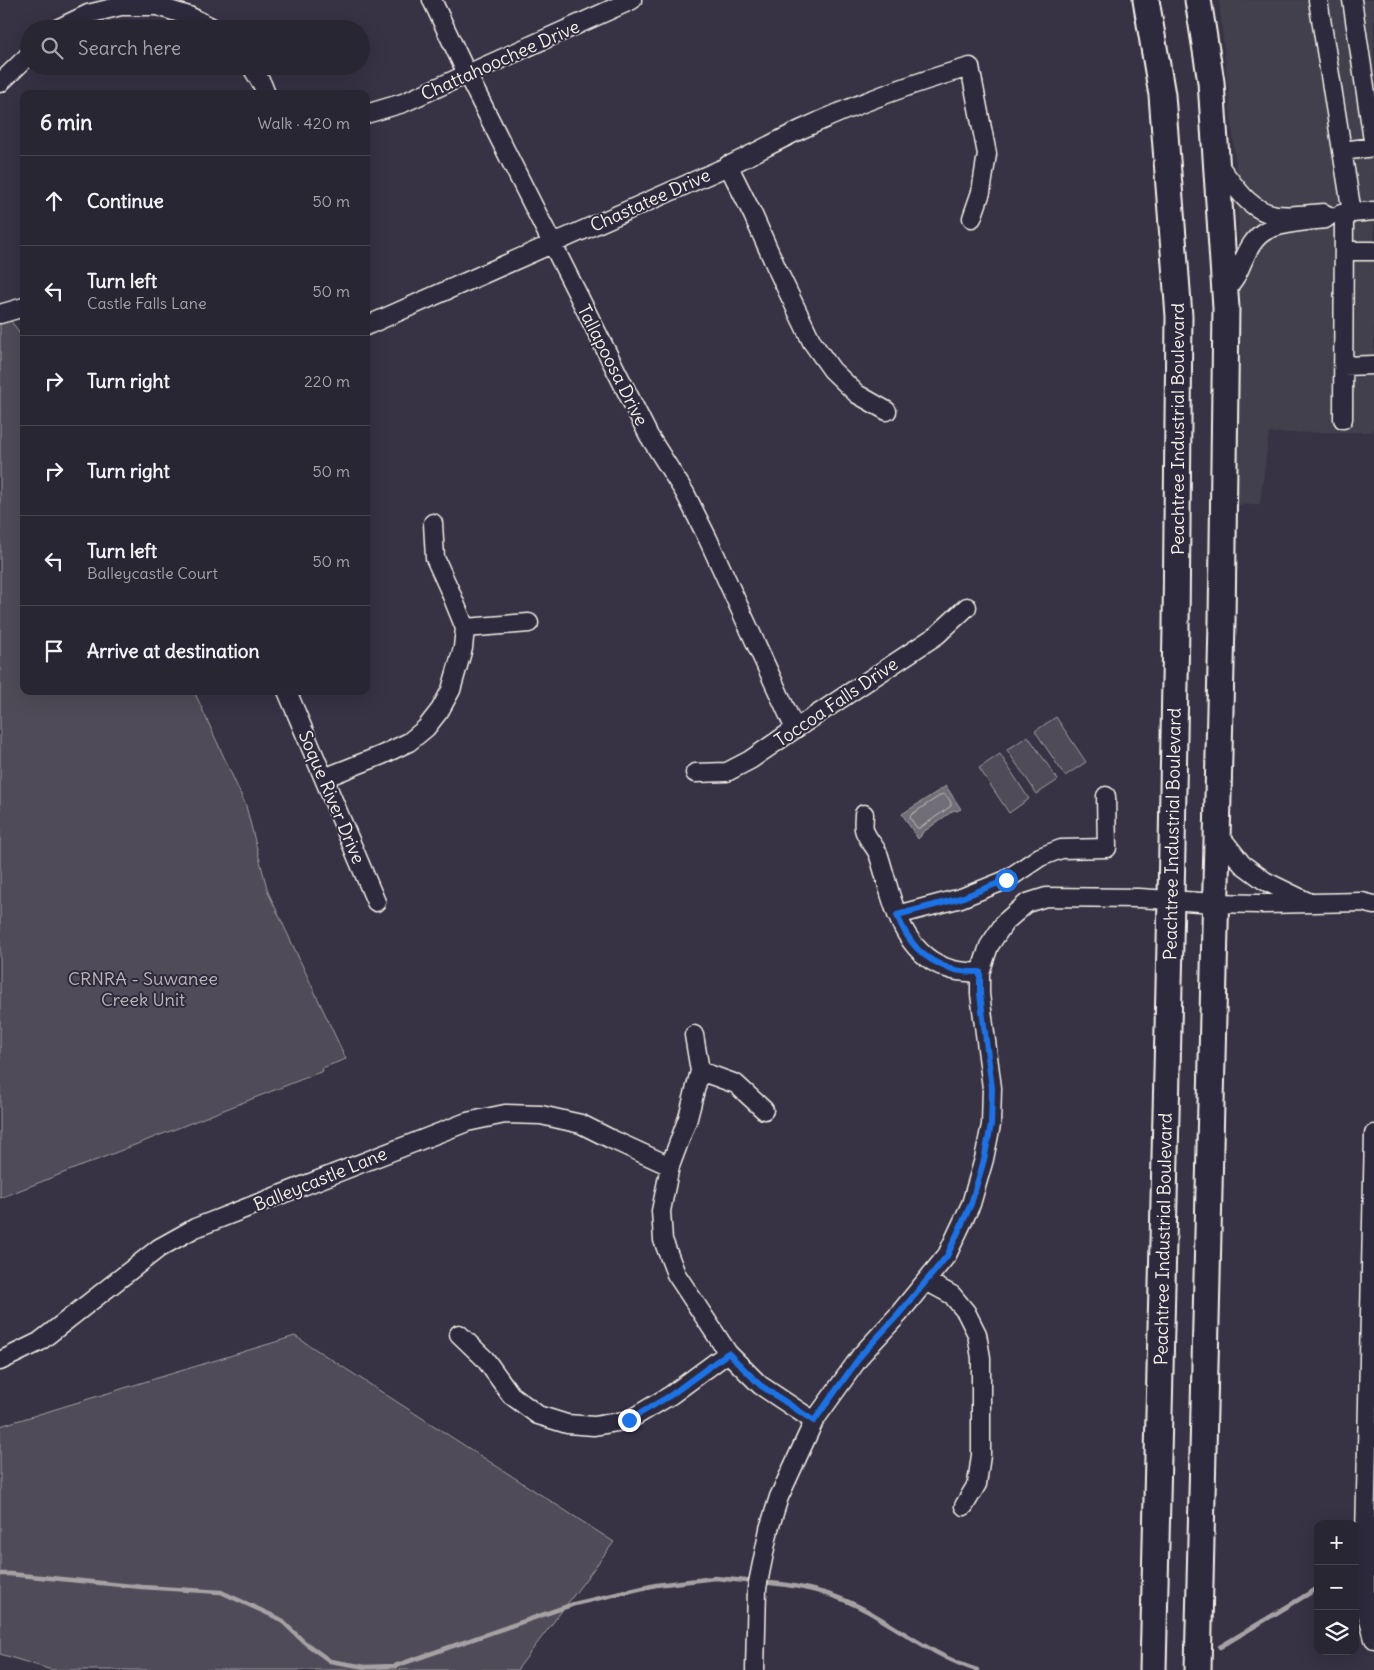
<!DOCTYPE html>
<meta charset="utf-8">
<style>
:root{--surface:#292633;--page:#312e3b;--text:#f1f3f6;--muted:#a5a5ac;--line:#45434e}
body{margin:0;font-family:Delius,sans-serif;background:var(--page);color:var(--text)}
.controls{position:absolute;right:15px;bottom:15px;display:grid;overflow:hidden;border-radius:10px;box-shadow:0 5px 20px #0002}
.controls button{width:45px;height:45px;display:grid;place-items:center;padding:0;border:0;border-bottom:1px solid var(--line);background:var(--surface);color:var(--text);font:25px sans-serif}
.stop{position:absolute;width:15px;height:15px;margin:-11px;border:4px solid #1a73e8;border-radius:50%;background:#fff}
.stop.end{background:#1a73e8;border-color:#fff;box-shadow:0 1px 5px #0008}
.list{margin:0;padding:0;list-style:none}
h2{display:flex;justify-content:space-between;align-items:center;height:65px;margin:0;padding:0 20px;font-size:21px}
h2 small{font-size:16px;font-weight:400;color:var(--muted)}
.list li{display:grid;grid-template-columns:32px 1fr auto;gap:15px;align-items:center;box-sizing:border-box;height:90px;padding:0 20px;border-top:1px solid var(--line)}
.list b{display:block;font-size:19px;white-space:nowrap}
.list p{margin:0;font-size:16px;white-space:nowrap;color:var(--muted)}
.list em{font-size:16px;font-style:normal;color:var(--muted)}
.icon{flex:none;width:28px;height:28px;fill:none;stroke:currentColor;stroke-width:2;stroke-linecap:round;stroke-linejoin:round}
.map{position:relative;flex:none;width:1374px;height:1670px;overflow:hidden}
.search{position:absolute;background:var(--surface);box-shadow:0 5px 20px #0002;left:20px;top:20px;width:350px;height:55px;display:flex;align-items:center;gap:12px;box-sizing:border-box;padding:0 18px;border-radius:28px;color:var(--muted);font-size:19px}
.panel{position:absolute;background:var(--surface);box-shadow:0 5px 20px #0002;left:20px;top:90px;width:350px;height:605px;border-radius:10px}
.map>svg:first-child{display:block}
</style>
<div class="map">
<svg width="1374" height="1670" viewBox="0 0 1374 1670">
<rect width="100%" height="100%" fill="#373244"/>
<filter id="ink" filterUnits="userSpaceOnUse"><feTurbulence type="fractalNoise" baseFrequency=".02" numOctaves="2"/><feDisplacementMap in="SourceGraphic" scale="10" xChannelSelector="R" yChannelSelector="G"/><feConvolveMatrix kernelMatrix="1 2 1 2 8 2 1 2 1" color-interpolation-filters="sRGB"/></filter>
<g filter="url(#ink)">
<path fill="#433f4e" d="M 1219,0 L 1374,0 L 1374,428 L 1370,432 L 1269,433 L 1260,504 L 1236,505 L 1241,308 L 1236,167 Z"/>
<path fill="#504b59" stroke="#a29ea0" d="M 0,307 L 17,329 L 24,342 L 24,691 L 194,691 L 246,806 L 268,892 L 346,1059 L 322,1068 L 323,1071 L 0,1198 Z
M 1056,717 L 1086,762 L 1065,776 L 1035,731 Z
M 1028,736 L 1058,780 L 1037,794 L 1007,750 Z
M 1000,754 L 1029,799 L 1009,813 L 979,768 Z
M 295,1336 L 614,1542 L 517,1670 L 52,1670 L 0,1654 L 0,1426 Z"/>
<path fill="#726e77" stroke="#a6a2a4" d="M 946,786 L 961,809 L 957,811 L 954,810 L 922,833 L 921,836 L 918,839 L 902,814 Z"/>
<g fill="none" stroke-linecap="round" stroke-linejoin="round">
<path stroke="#c0bdbb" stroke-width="1" d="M 943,794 C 947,795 952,802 951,806 L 920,828 L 917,828 L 910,818 L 911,815 Z"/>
<path stroke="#a6a2a4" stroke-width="4.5" d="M 0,1574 L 10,1574 L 142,1587 L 221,1592 L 280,1619 L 304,1642 L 330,1661 L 365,1667 L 395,1666 L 574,1604 L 656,1585 L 715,1578 L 746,1581
M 770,1583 C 804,1586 839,1595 869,1612 C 904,1632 938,1658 977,1670
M 1220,1647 L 1318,1588"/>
<defs>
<path id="minor" d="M 432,0 L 467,74 L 649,436 L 685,493 L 708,539 L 795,729
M 1318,0 L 1352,213
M 57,29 L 88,14 L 121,6 L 157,6 L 189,16 L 215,29
M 251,66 L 262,84 L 266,94
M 0,83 L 29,55
M 366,114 L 403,103 L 632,0
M 1342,151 L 1374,147 L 1352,0
M 1216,162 C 1233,183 1248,211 1276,215 C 1291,217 1309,214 1323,213 L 1329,216 L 1325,219 C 1309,221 1280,223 1267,230 C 1251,238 1245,257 1238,272 C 1235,279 1229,285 1225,291
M 728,165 L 753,215 L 777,269 L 812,342 L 832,370 L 857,394 L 887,411
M 1341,214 L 1374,211
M 1344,251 L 1374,251
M 0,314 L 24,307
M 366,326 C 486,273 606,220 726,167 C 751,155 775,142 800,130 C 856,104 912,83 970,67 L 987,154 L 981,192 L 972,218
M 1343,366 L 1374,365
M 1343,419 L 1344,214
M 465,628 L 529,623
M 287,691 L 376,902
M 695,773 L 727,772 L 750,760 L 795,729 L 937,635 L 967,607
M 324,778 L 382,755 L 409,742 L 426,728 L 440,710 L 451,690 L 463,648 L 465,628 L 450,591 L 435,558 L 433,523
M 864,814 C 864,818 863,825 864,829 C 866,839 876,846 879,856 C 893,900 900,956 953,970 C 961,972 971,972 980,973
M 1217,832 L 1242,864 L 1265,881 L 1308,902
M 897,915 L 961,898 L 1006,880 L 1040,857 L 1061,849 L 1107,848 L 1106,796
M 694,1035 L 700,1071 L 688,1118 L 670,1166 L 661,1211 L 663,1240 L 676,1274 L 728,1353 L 760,1385 L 814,1421
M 700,1071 L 736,1084 L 764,1110
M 1374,1134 L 1365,1537 L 1365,1606 L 1374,1639
M 926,1281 L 952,1295 L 966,1312 L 977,1334 L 981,1358 L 981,1455 L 977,1484 L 964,1506
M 459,1334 L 485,1359 L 511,1395 L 538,1415 L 567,1424 L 594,1426 L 629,1420 L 671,1395 L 728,1353
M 0,1361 L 39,1342 L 159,1248 L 195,1228 L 467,1122 L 505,1114 L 541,1115 L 581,1124 L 611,1139 L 670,1166
M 755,1670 L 757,1588 L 769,1529 L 779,1497 L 814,1421 L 862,1354 L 898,1315 L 947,1255 L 971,1204 L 984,1159 L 991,1125 L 992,1088 L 980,994 L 980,973 L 989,946 L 1005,922 L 1027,903 L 1046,897 L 1139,898 L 1215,903 L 1259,904 L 1362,902 L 1374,905"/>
<path id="highway" d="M 1146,0 L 1162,95 L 1179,316 L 1176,627 L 1171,900 L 1153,1670
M 1198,1670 L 1222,622 L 1226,308 L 1211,82 L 1198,0"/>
</defs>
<use href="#minor" stroke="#f4f1e8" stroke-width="21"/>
<use href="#highway" stroke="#f4f1e8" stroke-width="29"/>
<use href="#minor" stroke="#2f2a3d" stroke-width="18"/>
<use href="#highway" stroke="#2f2a3d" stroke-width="25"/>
</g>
</g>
<g fill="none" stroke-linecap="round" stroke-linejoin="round" filter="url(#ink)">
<path stroke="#1a73e8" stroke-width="6" d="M 629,1420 L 671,1395 L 728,1353 L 760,1385 L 814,1421 L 862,1354 L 898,1315 L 947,1256 L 971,1204 L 984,1160 L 991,1125 L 992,1088 L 980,994 L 980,972 C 971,972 960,972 952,969 C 922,960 908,942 897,915 L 961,898 L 1006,880"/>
</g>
<g text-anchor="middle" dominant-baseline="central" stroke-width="4" stroke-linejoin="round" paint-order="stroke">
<g font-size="18" fill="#f4f1e8" stroke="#2f2a3d">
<text transform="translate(500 60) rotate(-24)">Chattahoochee Drive</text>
<text transform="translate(650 200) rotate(-24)">Chastatee Drive</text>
<text transform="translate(613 365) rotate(63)">Tallapoosa Drive</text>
<text transform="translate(1177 429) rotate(-90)">Peachtree Industrial Boulevard</text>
<text transform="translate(836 702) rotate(-34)">Toccoa Falls Drive</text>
<text transform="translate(332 797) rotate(67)">Soque River Drive</text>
<text transform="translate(1172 834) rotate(-89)">Peachtree Industrial Boulevard</text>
<text transform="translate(320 1179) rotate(-22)">Balleycastle Lane</text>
<text transform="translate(1163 1239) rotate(-89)">Peachtree Industrial Boulevard</text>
</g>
<g font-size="18" fill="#bbb7b6" stroke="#2f2a3d">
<text x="143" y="978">CRNRA - Suwanee<tspan x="143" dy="21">Creek Unit</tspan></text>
</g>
</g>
</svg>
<div class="controls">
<button>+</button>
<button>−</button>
<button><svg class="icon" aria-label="layers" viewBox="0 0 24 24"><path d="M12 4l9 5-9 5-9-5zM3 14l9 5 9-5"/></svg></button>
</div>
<div class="stop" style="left:1006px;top:880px"></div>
<div class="stop end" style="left:629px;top:1420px"></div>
<div class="search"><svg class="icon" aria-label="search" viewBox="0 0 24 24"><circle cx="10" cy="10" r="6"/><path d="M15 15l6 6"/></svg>Search here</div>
<section class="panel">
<h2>6 min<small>Walk · 420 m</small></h2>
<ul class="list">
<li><svg class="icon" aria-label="ahead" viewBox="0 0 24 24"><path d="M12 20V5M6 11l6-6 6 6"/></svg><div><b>Continue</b></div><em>50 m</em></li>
<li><svg class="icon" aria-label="left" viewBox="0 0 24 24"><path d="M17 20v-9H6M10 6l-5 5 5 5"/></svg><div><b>Turn left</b><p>Castle Falls Lane</p></div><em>50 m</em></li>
<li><svg class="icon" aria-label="right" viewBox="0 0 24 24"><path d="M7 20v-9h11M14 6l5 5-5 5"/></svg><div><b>Turn right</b></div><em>220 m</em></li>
<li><svg class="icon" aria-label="right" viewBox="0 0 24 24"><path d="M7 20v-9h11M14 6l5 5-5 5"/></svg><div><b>Turn right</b></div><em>50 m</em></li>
<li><svg class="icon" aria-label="left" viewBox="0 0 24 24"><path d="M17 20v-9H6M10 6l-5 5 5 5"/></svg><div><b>Turn left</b><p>Balleycastle Court</p></div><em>50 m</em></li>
<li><svg class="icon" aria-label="arrive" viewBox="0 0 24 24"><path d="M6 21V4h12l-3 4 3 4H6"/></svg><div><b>Arrive at destination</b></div></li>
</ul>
</section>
</div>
